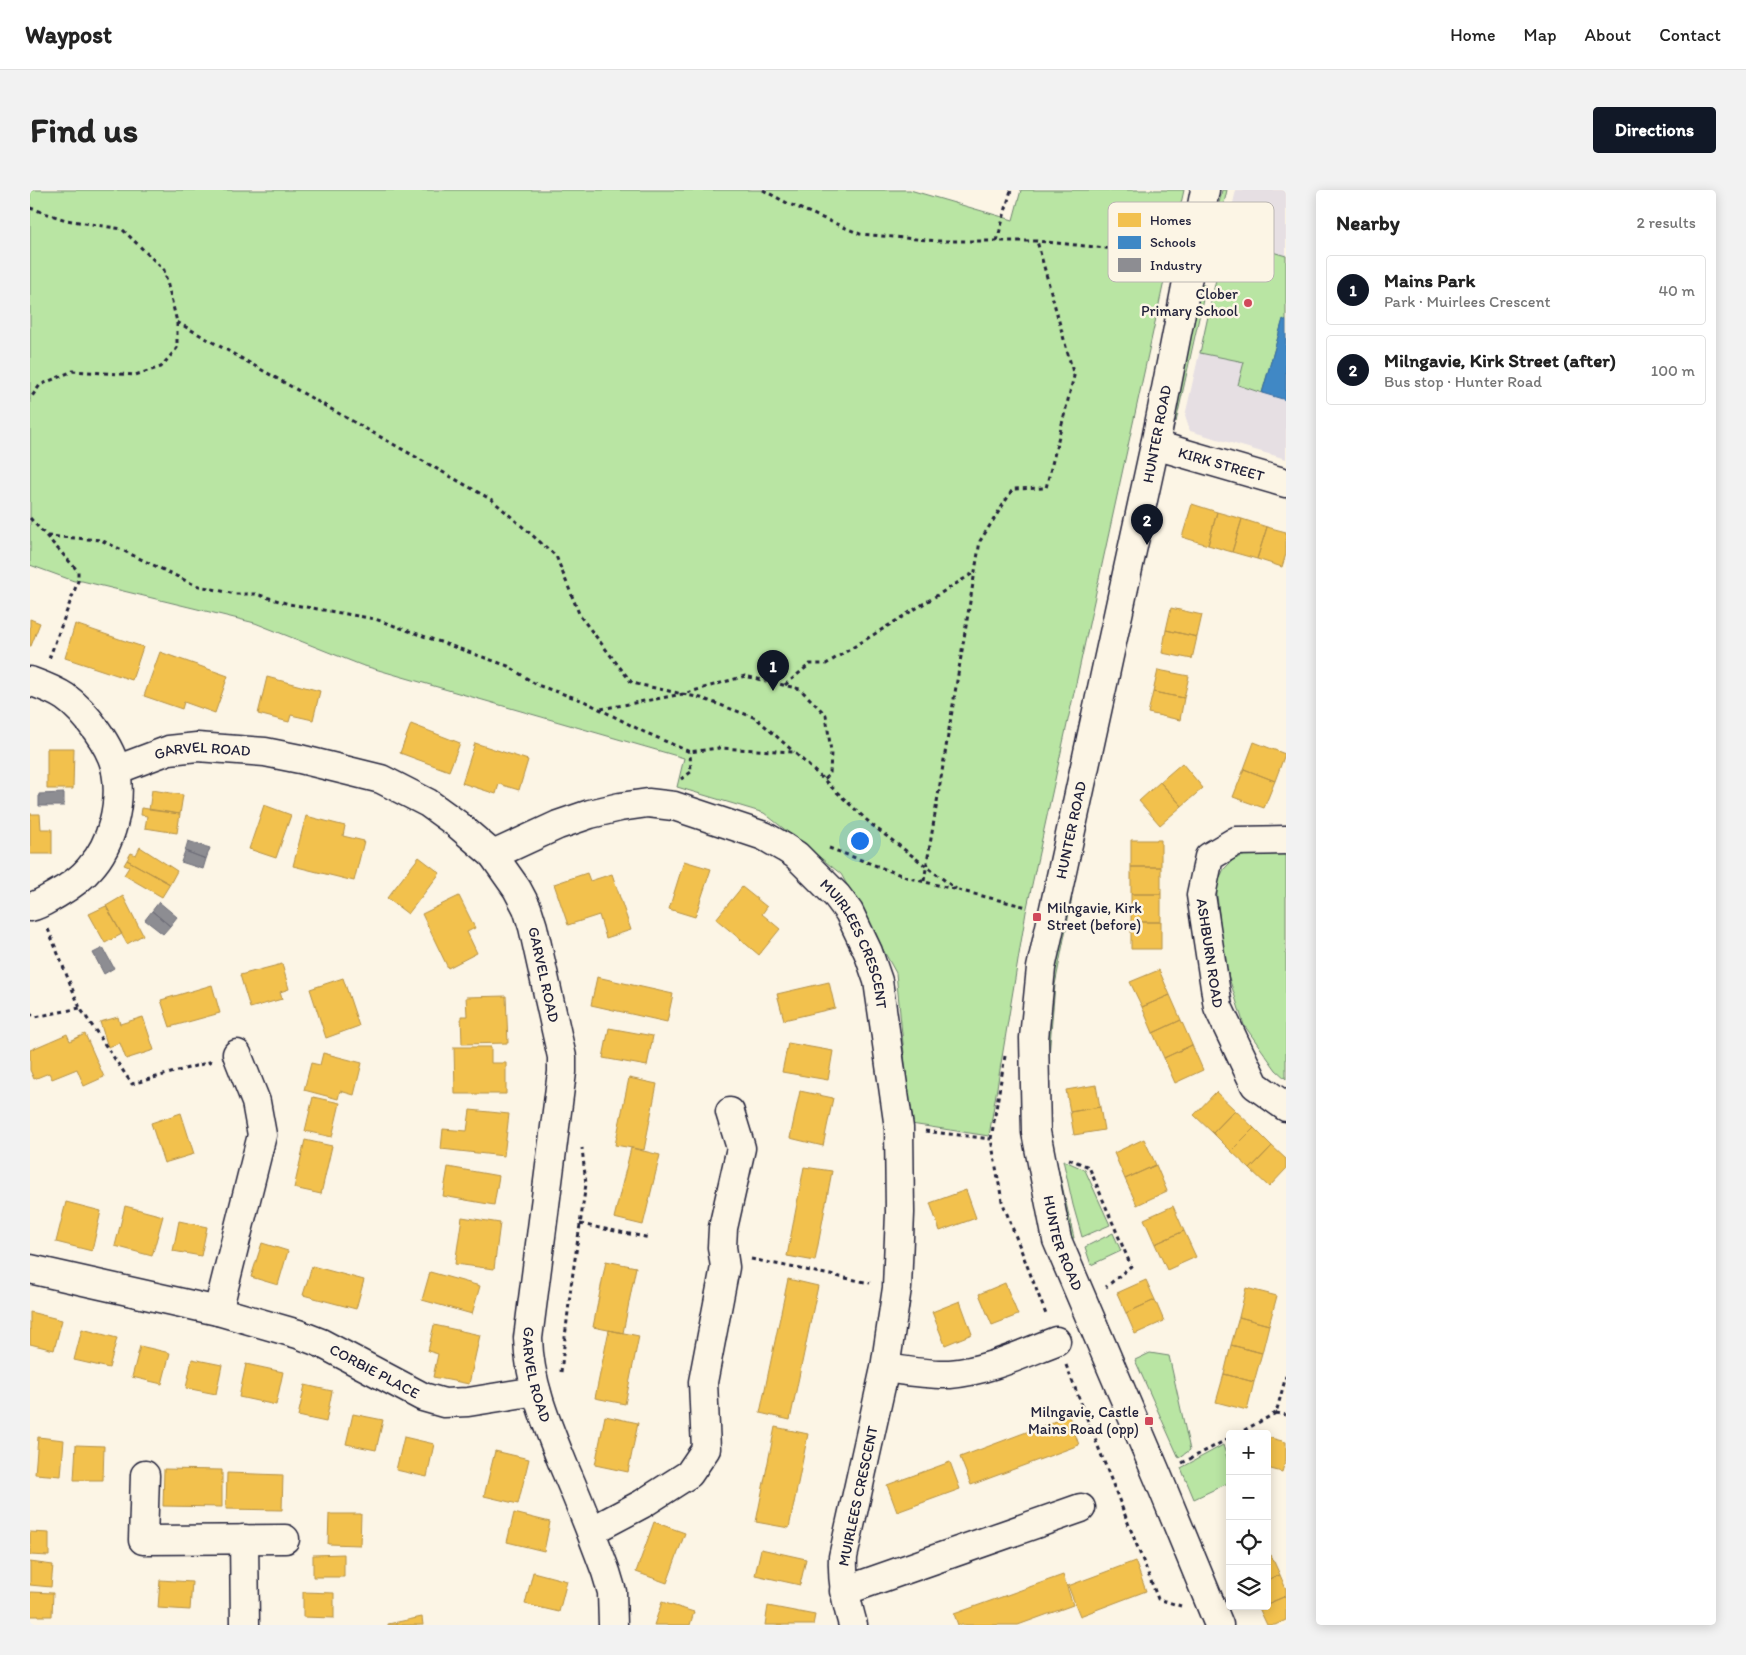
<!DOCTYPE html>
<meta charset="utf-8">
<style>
:root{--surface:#fff;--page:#f2f2f2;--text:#222;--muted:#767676;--line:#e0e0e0;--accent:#111827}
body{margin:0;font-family:Itim,sans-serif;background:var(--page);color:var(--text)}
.controls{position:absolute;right:15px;bottom:15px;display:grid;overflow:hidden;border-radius:5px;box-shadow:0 2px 12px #0003}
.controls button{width:45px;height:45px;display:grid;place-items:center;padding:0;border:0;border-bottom:1px solid var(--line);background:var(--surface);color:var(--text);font:25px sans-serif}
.you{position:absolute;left:829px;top:650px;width:18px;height:18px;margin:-12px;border:4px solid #fff;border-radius:50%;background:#1a73e8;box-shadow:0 0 0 8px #1a73e833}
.badge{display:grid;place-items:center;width:32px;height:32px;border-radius:50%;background:var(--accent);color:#fff;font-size:16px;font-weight:700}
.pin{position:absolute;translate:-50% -41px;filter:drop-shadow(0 1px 2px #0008)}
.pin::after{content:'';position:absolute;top:26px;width:18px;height:15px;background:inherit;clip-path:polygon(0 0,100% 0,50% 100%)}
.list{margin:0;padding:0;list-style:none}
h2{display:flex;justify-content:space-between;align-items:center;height:65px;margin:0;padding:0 20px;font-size:21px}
h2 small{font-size:16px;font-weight:400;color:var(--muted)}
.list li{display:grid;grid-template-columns:32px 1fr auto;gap:15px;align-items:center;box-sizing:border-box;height:70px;margin:0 10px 10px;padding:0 10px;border:1px solid var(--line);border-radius:5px}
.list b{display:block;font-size:19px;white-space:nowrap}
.list p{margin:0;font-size:16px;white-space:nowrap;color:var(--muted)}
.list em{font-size:16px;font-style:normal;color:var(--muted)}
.icon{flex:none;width:28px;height:28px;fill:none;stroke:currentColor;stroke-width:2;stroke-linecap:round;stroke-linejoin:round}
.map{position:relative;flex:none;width:1256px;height:1435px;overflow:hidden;border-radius:5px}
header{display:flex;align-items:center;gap:30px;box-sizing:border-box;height:70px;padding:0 25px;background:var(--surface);border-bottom:1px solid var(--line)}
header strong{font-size:24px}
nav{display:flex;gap:28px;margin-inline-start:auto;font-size:18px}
.intro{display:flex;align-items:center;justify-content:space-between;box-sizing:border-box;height:120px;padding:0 30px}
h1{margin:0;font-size:35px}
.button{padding:12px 22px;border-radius:5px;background:var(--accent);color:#fff;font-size:18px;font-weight:700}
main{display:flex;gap:30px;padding:0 30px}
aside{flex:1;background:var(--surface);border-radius:5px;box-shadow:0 2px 12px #0003}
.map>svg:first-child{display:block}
</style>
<header>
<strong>Waypost</strong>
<nav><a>Home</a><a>Map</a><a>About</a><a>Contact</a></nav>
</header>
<div class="intro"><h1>Find us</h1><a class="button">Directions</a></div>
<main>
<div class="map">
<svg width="1256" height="1435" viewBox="0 0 1256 1435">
<rect width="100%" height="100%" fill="#fcf5e5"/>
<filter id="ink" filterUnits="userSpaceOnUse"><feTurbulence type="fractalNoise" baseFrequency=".02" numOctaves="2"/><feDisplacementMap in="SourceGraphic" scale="10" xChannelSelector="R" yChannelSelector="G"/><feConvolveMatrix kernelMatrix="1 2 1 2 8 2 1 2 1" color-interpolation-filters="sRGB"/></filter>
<g filter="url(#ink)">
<path fill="#e6dfe3" d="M 1206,0 L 1256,0 L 1256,269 L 1160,241 L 1155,226 Z"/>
<path fill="#b9e5a3" stroke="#6e846f" d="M 0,0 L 880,0 L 983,30 L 991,0 L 1154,0 L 996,722 L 959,946 L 881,934 L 866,783 L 811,684 L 734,623 L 647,597 L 654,568 L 331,475 L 225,433 L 52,391 L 44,391 L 0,375 Z
M 1192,0 L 1197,0 L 1178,85 L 1173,83 Z
M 1195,48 L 1256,66 L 1256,131 L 1253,130 L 1232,203 L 1208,195 L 1214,172 L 1170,163 Z
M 1171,94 L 1176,96 L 1146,232 L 1144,223 L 1145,214 Z
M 1256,663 L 1256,889 L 1246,880 L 1214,835 L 1194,772 L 1186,695 L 1194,679 L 1204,669 L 1216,665 Z
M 1038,706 L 1042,708 L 1025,795 L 1018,878 L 1013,878 L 1020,796 Z
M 1020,969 L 1026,969 L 1044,1048 L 1040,1049 Z
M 1033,970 L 1055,980 L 1080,1035 L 1052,1047 L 1043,1015 Z
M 1083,1043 L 1091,1061 L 1061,1075 L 1055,1057 Z
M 1120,1163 L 1139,1166 L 1160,1260 L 1149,1268 L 1105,1170 Z
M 1193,1255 L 1200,1277 L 1200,1292 L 1164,1309 L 1151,1278 Z"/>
<path fill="#f2c14e" stroke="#b49148" d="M 1162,314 L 1187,322 L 1178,355 L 1152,347 Z
M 1187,322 L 1212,329 L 1202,362 L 1178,355 Z
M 1212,329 L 1237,337 L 1227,369 L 1202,362 Z
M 1237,337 L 1256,342 L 1256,364 L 1252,377 L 1227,369 Z
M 1141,418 L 1172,425 L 1167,447 L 1136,440 Z
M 0,429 L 10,433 L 1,456 L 0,456 Z
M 45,434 L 113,457 L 102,490 L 35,468 Z
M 1136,440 L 1167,447 L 1162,469 L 1132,463 Z
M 130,462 L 198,486 L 185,523 L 154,512 L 152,519 L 114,506 Z
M 1128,480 L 1159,486 L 1154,508 L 1123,502 Z
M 237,487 L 290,501 L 283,530 L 261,525 L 259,532 L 228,524 Z
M 1123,502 L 1154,508 L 1150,530 L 1118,523 Z
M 381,534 L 430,553 L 419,581 L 370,563 Z
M 1224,552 L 1255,564 L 1245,591 L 1214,579 Z
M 445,553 L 498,570 L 489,600 L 469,594 L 466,604 L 432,593 Z
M 17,558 L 44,558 L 43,599 L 17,599 Z
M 1152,573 L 1173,598 L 1152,616 L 1130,592 Z
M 1214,579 L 1245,591 L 1234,618 L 1203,607 Z
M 1130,592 L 1152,616 L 1130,635 L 1109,611 Z
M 122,600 L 153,605 L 150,624 L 119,620 Z
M 234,615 L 261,625 L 246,668 L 219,659 Z
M 112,618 L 150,624 L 147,643 L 115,638 L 117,626 L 111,625 Z
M 0,624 L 10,624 L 11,639 L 22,639 L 22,664 L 0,664 Z
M 276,626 L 315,636 L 313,646 L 334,651 L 324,691 L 263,676 Z
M 1101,650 L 1131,650 L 1131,677 L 1101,677 Z
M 110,657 L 147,681 L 140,694 L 97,670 L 101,663 L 106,665 Z
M 389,667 L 410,683 L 378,724 L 357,708 Z
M 97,670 L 140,694 L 132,707 L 94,685 L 99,677 L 94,675 Z
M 654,671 L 681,679 L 665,727 L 639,719 Z
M 1101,677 L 1131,677 L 1131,704 L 1101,704 Z
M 557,683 L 560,691 L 582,684 L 601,740 L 576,748 L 569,725 L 538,735 L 524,694 Z
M 712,697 L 737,717 L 732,724 L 750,739 L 729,765 L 686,729 Z
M 1101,704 L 1131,704 L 1131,732 L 1101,732 Z
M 93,706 L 113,745 L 97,754 L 76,716 Z
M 429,706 L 445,738 L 437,742 L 447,763 L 418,778 L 392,724 Z
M 76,716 L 92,744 L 75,753 L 59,724 Z
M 1101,732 L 1131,732 L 1131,759 L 1101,759 Z
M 252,774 L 259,799 L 250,802 L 252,809 L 220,818 L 210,785 Z
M 1129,780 L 1140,805 L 1112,817 L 1100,792 Z
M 567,787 L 643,804 L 637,832 L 561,815 Z
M 313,788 L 329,836 L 296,848 L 280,799 Z
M 799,792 L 805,818 L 754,830 L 747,804 Z
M 182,795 L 190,823 L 140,837 L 131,810 Z
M 1140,805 L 1151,830 L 1123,843 L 1112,817 Z
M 476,806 L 478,853 L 432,854 L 431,826 L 437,826 L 436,807 Z
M 88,827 L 90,834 L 113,827 L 124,860 L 96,869 L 90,853 L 78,857 L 70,832 Z
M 1151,830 L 1162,855 L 1134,868 L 1123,843 Z
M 579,838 L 623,846 L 617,876 L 573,868 Z
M 37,844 L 40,851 L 55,844 L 74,887 L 54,896 L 47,879 L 22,889 L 19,883 L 4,889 L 0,880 L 0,860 Z
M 758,853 L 803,861 L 798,890 L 752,882 Z
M 1162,855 L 1173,880 L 1145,893 L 1134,868 Z
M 424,857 L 461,857 L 461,873 L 476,873 L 476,904 L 425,904 Z
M 293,863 L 332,873 L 324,905 L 310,901 L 308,909 L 274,900 L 281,873 L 290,875 Z
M 599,888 L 627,894 L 614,960 L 585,955 Z
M 1066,895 L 1070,917 L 1040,922 L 1036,900 Z
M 770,901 L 803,908 L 793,956 L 760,948 Z
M 1186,902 L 1205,920 L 1183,943 L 1164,925 Z
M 283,907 L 310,913 L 302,947 L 275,941 Z
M 1070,917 L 1074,940 L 1044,945 L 1040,922 Z
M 440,920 L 479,924 L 474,966 L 411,959 L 413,939 L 437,941 Z
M 1205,920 L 1224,938 L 1201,961 L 1183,943 Z
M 151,923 L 164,964 L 134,973 L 121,933 Z
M 1224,938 L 1242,956 L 1220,979 L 1201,961 Z
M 1114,949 L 1126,975 L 1095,989 L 1084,963 Z
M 275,950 L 302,956 L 291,1004 L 264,998 Z
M 1242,956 L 1256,969 L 1256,979 L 1239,997 L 1220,979 Z
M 601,958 L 630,965 L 613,1035 L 584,1028 Z
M 1126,975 L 1137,1001 L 1107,1015 L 1095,989 Z
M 418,977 L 469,986 L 464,1015 L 413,1006 Z
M 774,977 L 802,981 L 785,1071 L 757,1066 Z
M 936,1000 L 946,1028 L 910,1041 L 900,1013 Z
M 36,1012 L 71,1021 L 62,1061 L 26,1052 Z
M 95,1016 L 133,1026 L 122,1066 L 85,1056 Z
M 1143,1016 L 1154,1041 L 1125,1054 L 1114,1029 Z
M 432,1027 L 470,1033 L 464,1079 L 425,1074 Z
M 149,1031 L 177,1037 L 171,1066 L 143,1061 Z
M 1154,1041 L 1166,1067 L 1137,1080 L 1125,1054 Z
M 232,1053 L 258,1061 L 248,1095 L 221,1087 Z
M 576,1071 L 606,1077 L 593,1143 L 563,1137 Z
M 282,1076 L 334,1090 L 326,1119 L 273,1105 Z
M 400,1082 L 450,1096 L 442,1124 L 392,1110 Z
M 758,1089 L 788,1096 L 760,1230 L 730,1223 Z
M 1116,1090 L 1125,1110 L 1096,1123 L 1087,1103 Z
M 975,1093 L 988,1125 L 962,1135 L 949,1104 Z
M 1216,1098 L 1247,1106 L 1239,1135 L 1209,1127 Z
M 1125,1110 L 1134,1131 L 1105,1144 L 1096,1123 Z
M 930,1111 L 942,1144 L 915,1155 L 902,1122 Z
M 0,1122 L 32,1130 L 24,1160 L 0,1154 Z
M 1209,1127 L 1239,1135 L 1232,1163 L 1201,1155 Z
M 404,1135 L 450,1145 L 439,1194 L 403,1187 L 408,1164 L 398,1161 Z
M 52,1139 L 87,1148 L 79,1178 L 44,1170 Z
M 579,1140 L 609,1146 L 595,1214 L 565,1208 Z
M 1201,1155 L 1232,1163 L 1224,1192 L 1194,1184 Z
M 110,1156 L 140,1163 L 132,1194 L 102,1187 Z
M 162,1169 L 192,1175 L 186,1204 L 156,1198 Z
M 216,1174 L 253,1182 L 246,1215 L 209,1207 Z
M 1194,1184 L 1224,1192 L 1217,1220 L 1186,1212 Z
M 275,1195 L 302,1201 L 296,1232 L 268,1226 Z
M 323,1224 L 353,1230 L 346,1260 L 316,1254 Z
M 575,1226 L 608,1233 L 598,1282 L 565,1275 Z
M 1039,1226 L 1049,1255 L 941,1295 L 930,1267 Z
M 745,1237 L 778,1244 L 759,1338 L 726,1332 Z
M 8,1247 L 34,1250 L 31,1286 L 5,1284 Z
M 374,1247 L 404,1254 L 397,1287 L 366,1280 Z
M 1237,1247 L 1256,1252 L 1256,1269 L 1252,1282 L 1237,1278 Z
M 46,1255 L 74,1256 L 73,1290 L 44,1290 Z
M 465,1261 L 499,1269 L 488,1314 L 454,1306 Z
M 920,1272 L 930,1299 L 867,1322 L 857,1295 Z
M 134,1279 L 192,1280 L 192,1317 L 133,1316 Z
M 197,1283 L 253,1285 L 252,1320 L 196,1319 Z
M 484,1323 L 520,1332 L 514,1361 L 477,1352 Z
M 299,1324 L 331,1324 L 330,1355 L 298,1354 Z
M 624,1332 L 655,1343 L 637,1393 L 606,1382 Z
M 0,1342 L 19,1343 L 19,1366 L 0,1365 Z
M 731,1359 L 776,1369 L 770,1395 L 725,1385 Z
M 314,1364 L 314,1387 L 283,1387 L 283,1365 Z
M 1241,1365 L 1250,1385 L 1237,1390 L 1237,1366 Z
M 1105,1371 L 1116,1401 L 1050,1426 L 1038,1396 Z
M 0,1372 L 23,1375 L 21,1397 L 0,1395 Z
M 503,1382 L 537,1391 L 529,1422 L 495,1414 Z
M 1033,1385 L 1043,1415 L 988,1435 L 928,1435 L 924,1424 Z
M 1250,1385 L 1256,1399 L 1256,1406 L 1237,1414 L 1237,1390 Z
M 130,1390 L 162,1392 L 160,1420 L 128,1418 Z
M 0,1402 L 23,1403 L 22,1426 L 0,1426 Z
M 273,1402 L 304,1403 L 304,1428 L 273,1427 Z
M 1256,1406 L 1256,1430 L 1245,1435 L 1237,1435 L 1229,1418 L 1237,1416 L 1237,1414 Z
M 632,1412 L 664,1422 L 660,1435 L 624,1435 Z
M 738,1416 L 785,1425 L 783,1435 L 735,1435 Z
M 392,1427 L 393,1435 L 358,1435 L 358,1434 Z"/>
<path fill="#3f88c5" stroke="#36699c" d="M 1253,129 L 1256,131 L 1256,210 L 1232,203 Z"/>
<path fill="#8d8d92" stroke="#6d6d78" d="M 34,603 L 34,616 L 9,616 L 9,604 Z
M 158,651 L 180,658 L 176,669 L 155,661 Z
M 155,661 L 176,669 L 173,679 L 151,672 Z
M 129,712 L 147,727 L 140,736 L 122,721 Z
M 122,721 L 140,736 L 133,744 L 115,730 Z
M 73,758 L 84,778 L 74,784 L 63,763 Z"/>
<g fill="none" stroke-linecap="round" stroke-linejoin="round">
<defs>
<g id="minor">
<path id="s1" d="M 1175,0 L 1125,255 L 1011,778 L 1004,848 L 1006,942 L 1027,1050 L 1128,1287 L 1189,1435"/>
<path id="s2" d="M 1125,255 L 1256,293"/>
<path d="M 0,491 C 11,495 25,500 35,507 C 55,521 82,557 86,581 C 92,613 82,654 60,678 C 51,689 39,697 27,704 C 18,709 10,715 0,717"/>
<path id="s3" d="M 86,580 L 139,560 L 167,557 L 235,562 L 270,569 L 351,589 L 398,613 L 427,634 L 463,665 L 487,699 L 497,718 L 503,737 L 532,867 L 532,882 L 498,1148 C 499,1194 518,1237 535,1279 C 550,1313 563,1347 576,1382 L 582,1402 L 583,1435"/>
<path id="s4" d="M 1256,650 L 1206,651 L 1179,667 L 1171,705 L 1188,817 L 1225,895 L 1256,917"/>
<path id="s5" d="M 463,665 L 528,635 L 560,624 L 590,617 L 618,613 L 644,616 L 734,646 L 755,658 L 766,665 L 807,706 L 819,722 L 838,762 L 848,791 L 869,938 L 870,1023 L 867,1098 L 855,1178 L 813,1367 C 812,1393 816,1410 823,1435"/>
<path id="s6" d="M 0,1079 L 188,1121 L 268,1144 L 291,1153 L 393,1207 L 414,1213 L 438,1212 L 506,1201"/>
<path d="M 188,1121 L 232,945 L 226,912 L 207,864"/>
<path d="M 855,1178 C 876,1181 899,1185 920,1184 C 957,1181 992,1164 1026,1151"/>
<path d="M 115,1285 L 113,1350 L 255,1349"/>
<path d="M 561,1341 L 612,1314 L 659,1284 L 676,1259 L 673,1192 L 695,1077 L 692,1057 L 693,1038 L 711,958 L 700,922"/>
<path d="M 214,1349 L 215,1435"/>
<path d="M 814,1401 L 1051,1318"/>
</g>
</defs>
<use href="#minor" stroke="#22223b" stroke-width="31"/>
<path stroke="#22223b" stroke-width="3" stroke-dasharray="4 4" stroke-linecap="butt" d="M 733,0 L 757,13 L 830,44 L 908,51 L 1007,51 L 1095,60 L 1134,76
M 0,18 L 36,30 L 92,39 L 134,80 L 147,132 L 147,158 L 131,177 L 105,185 L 43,181 L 10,195 L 0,209
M 967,51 L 981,0
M 147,132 L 462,310 L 526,366 L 550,426 L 602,493 L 671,508 L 726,528 L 764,562
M 0,328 L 48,381 L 48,391 L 19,469
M 17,346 L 71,350 L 165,395 L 205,404 L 226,404 L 259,414 L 345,429 L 478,476 L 507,495 L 554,511 L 612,541 L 660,562 L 688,558 L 764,562 L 842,635 L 926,699
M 755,495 L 780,474 L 796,474 L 945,382
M 571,519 L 653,504 L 715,486 L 770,499 L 796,525 L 801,562 L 800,584 L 793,590
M 651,589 L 661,582 L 660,562
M 799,658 L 879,688 L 997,717
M 894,691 L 950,351 L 983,299 L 1016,298 L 1044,186 L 1007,51
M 18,739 L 50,818 L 102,894 L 183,871
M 0,823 L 5,827 L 50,818
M 975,866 L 961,949 L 972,1011 L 1017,1127
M 895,941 L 961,949
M 1039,969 L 1059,977 L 1101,1076 L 1076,1097
M 550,1034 L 620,1048
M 721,1069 L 840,1093
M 1036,1175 L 1128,1409 L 1151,1416
M 531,1182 L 541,1096 L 556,994 L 552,958
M 1246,1223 L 1256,1225
M 1207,1244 L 1246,1223 L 1256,1186
M 1152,1273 L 1200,1248"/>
<use href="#minor" stroke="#fcf5e5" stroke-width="28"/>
</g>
</g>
<g fill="#d1495b" stroke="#fcf5e5" stroke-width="2">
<circle cx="1218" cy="113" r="5"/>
<rect x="1002" y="722" width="10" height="10" rx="2.5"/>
<rect x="1114" y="1226" width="10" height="10" rx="2.5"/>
</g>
<g text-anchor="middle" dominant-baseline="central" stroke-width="5" stroke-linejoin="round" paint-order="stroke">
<g font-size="15" fill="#22223b" stroke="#fcf5e5" text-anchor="end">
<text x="1208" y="104">Clober<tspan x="1208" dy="17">Primary School</tspan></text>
<text x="1017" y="718" text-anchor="start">Milngavie, Kirk<tspan x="1017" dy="17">Street (before)</tspan></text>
<text x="1109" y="1222">Milngavie, Castle<tspan x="1109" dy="17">Mains Road (opp)</tspan></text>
</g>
<g font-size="15" fill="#22223b" stroke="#fcf5e5">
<text transform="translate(1127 244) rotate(-79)">HUNTER ROAD</text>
<text stroke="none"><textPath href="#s2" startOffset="69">KIRK STREET</textPath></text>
<text stroke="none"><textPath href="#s3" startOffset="90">GARVEL ROAD</textPath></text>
<text transform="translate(1041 640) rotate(-78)">HUNTER ROAD</text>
<text stroke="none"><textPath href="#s5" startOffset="432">MUIRLEES CRESCENT</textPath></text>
<text stroke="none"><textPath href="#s4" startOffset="179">ASHBURN ROAD</textPath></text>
<text stroke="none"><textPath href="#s3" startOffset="540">GARVEL ROAD</textPath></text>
<text stroke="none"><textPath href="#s1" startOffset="1074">HUNTER ROAD</textPath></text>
<text stroke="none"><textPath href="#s6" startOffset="361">CORBIE PLACE</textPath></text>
<text stroke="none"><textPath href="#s3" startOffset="945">GARVEL ROAD</textPath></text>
<text transform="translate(828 1306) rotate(-78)">MUIRLEES CRESCENT</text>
</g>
</g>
<rect x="1078" y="12" width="166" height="80" rx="8" fill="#fcf5e5" stroke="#bbb6b2" stroke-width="1"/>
<rect x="1088" y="23" width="23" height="14" fill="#f2c14e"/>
<rect x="1088" y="46" width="23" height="13" fill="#3f88c5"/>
<rect x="1088" y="68" width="23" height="14" fill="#8d8d92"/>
<g font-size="14" fill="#22223b">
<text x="1120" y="35">Homes</text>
<text x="1120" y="57">Schools</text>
<text x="1120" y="80">Industry</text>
</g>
</svg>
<div class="controls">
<button>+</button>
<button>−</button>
<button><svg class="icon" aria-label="locate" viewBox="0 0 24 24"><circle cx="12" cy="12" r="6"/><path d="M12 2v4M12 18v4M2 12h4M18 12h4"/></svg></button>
<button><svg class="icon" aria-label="layers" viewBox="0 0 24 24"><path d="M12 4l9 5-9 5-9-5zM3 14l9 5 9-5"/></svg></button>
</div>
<div class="you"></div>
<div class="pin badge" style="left:743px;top:501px">1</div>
<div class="pin badge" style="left:1117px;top:355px">2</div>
</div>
<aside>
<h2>Nearby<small>2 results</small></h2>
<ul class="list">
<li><span class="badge">1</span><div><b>Mains Park</b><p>Park · Muirlees Crescent</p></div><em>40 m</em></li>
<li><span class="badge">2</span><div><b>Milngavie, Kirk Street (after)</b><p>Bus stop · Hunter Road</p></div><em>100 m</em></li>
</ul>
</aside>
</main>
